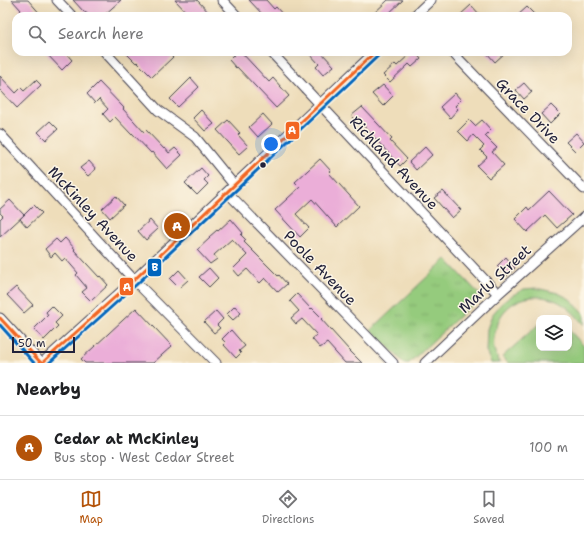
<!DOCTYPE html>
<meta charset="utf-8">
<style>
:root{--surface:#fff;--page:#f2f2f2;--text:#202124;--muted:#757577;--line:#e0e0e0;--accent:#b45309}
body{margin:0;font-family:"Shantell Sans",sans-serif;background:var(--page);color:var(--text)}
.controls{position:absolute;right:12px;bottom:12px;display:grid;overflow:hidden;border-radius:8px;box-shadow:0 4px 16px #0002}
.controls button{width:36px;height:36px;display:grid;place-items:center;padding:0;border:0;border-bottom:1px solid var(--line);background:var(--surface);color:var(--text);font:20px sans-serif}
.scale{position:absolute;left:12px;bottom:10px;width:63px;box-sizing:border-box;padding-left:4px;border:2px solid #22223b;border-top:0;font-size:11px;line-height:14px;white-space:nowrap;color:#22223b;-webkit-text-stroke:3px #fcf5e5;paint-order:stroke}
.you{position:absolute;left:271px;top:144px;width:14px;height:14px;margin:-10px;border:3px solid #fff;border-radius:50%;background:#1a73e8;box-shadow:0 0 0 6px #1a73e833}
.badge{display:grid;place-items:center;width:26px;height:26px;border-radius:50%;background:var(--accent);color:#fff;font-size:13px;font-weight:700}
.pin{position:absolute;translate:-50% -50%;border:2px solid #fff;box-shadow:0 1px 4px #0006}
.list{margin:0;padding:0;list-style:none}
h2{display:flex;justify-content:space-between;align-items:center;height:52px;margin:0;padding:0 16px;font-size:17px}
h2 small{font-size:13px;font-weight:400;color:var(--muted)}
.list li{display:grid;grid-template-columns:26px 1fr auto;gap:12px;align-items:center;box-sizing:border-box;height:64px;padding:0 16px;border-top:1px solid var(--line)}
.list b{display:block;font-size:15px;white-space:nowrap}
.list p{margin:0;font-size:13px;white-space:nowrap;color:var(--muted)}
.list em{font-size:13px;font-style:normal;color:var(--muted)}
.icon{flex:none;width:22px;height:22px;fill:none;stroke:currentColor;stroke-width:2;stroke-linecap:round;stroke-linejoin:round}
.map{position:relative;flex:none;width:584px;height:363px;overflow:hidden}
.search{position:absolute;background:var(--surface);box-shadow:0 4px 16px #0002;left:12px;right:12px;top:12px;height:44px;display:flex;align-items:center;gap:10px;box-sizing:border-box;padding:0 14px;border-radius:12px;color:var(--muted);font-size:15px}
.sheet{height:116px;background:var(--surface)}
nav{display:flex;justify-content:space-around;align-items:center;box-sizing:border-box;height:56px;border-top:1px solid var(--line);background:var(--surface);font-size:11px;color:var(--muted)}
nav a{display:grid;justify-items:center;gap:2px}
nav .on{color:var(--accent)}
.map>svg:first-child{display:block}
</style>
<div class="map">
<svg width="584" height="363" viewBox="0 0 584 363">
<defs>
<pattern id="grass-tufts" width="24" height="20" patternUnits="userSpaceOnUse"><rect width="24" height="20" fill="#95cb7d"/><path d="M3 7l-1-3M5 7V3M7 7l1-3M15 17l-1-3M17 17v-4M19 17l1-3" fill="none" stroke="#80ae6d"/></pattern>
</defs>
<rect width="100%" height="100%" fill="#fcf5e5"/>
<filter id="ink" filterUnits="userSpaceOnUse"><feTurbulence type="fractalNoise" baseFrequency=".025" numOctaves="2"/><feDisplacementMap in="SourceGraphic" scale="8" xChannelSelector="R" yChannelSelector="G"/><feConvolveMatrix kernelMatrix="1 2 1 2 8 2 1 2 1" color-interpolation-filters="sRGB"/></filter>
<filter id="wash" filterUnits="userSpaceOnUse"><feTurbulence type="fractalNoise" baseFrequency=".012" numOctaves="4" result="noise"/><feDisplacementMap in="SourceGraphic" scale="16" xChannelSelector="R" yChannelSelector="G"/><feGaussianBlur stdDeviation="0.9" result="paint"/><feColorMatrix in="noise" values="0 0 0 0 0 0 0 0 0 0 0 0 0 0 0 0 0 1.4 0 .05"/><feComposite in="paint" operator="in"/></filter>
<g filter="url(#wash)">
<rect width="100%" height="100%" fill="#eeddba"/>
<path fill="url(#grass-tufts)" stroke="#5c765c" d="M 446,259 L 481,296 L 409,363 L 404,363 L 371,330 Z"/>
<path fill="#95cb7d" stroke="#5c765c" d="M 536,288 L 558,293 L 570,299 L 584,314 L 584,325 C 574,313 563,301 547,298 C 530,294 511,300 501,316 C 499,319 498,324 497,327 C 494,334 493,342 494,349 C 495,353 498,359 500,363 L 491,363 L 486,351 L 487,329 L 492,315 L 501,304 L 511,296 L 524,289 Z
M 539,324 L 539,348 L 569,348 L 569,330 L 584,346 L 584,363 L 508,363 L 502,357 Z"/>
<g id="blocks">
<path fill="#ebaed8" d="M 12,0 L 28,0 L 42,16 L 24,16 L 20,11 L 21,10 Z
M 73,0 L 121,0 L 103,16 L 90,16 L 85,12 L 84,12 Z
M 175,0 L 197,0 L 212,16 L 190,16 Z
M 249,0 L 266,0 L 274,9 L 276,7 L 284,16 L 264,16 Z
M 388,0 L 403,0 L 386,16 L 371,16 Z
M 471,5 L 481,16 L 459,16 Z
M 527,7 L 536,16 L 517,16 Z
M 45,52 L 65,52 L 72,60 L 62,70 Z
M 125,52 L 168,52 L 173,57 L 152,77 L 137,62 L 136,63 Z
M 237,52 L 241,52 L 269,82 L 273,78 L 289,96 L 276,108 L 237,67 L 236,68 L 229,60 Z
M 308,52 L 321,52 L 334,66 L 323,75 L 316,67 L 319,64 Z
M 412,52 L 415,52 L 421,59 L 412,67 L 409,64 L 390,82 L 383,75 L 395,64 L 397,66 Z
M 486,52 L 506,52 L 495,62 Z
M 0,76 L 16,93 L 21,88 L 24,91 L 36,80 L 41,85 L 17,108 L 0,90 Z
M 191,78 L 199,87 L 178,107 L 170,99 Z
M 99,82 L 124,108 L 123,109 L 144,132 L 146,130 L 164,149 L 165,148 L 169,153 L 175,148 L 182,155 L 167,169 L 152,152 L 151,153 L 132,133 L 131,134 L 115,117 L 110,122 L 103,114 L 108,109 L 99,99 L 95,103 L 87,94 Z
M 524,83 L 532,92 L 524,99 L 516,90 Z
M 383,85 L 393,96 L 383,106 L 372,94 Z
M 455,93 L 461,100 L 455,106 L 458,109 L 450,118 L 440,107 Z
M 551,105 L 560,114 L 550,124 L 541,114 Z
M 362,107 L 392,139 L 390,141 L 407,159 L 400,166 L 363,125 L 361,127 L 351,116 Z
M 201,110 L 214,124 L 205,131 L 193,118 Z
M 263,114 L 272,124 L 258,137 L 249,127 Z
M 228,120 L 240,133 L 238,135 L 248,146 L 239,154 L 217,130 Z
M 469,120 L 475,126 L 482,120 L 491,130 L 485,136 L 497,148 L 492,152 L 504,165 L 489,178 L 477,166 L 487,157 L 480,150 L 484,146 L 473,135 L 468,141 L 458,131 Z
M 50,121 L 58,129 L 46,140 L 38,132 Z
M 576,133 L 584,142 L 575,151 L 566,142 Z
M 425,147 L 432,155 L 416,170 L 409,162 Z
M 320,159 L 331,171 L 329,173 L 359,206 L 337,227 L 312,199 L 296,214 L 309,228 L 300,237 L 275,210 L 300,187 L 295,182 Z
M 89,161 L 96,169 L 88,176 L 80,168 Z
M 201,168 L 208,176 L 204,180 L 208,184 L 197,195 L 185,183 Z
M 443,191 L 461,210 L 452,218 L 434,198 Z
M 549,191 L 572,215 L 557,228 L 545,215 L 527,232 L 515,219 L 527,207 L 529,210 Z
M 116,196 L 124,205 L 110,218 L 102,209 Z
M 10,200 L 24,215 L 0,237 L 0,219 L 3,216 L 0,213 L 0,209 Z
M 34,205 L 42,213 L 27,227 L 20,219 Z
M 231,219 L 243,233 L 241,235 L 246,240 L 244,242 L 278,276 L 279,275 L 287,284 L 278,292 L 265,278 L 260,283 L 247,269 L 239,276 L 233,269 L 247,255 L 232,239 L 214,255 L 217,259 L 210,264 L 197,250 L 210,238 L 209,237 L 217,230 L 218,231 Z
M 150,220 L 158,229 L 146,240 L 138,231 Z
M 65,238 L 75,249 L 74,250 L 99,277 L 100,276 L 108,285 L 91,301 L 82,292 L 87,288 L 76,275 L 78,273 L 65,258 L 62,261 L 55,253 L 51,257 L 45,249 L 56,239 L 60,243 Z
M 506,257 L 515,268 L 507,276 L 497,266 Z
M 209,268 L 218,278 L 209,287 L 199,277 Z
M 179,270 L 188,280 L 179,288 L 170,279 Z
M 16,287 L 33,305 L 24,313 L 7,295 Z
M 297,294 L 311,309 L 312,308 L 322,318 L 321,319 L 349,350 L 362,363 L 345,363 L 327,343 L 320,348 L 312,339 L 317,335 L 302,319 L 296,324 L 291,318 L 299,311 L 290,301 Z
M 52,306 L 62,316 L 55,323 L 58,326 L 44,340 L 34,329 L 48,315 L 46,312 Z
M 235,306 L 241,313 L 233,320 L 227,314 Z
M 136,308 L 172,346 L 153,363 L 85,363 L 81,359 Z
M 216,311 L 223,319 L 217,325 L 220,328 L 214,333 L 204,322 Z
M 231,330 L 245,346 L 239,351 L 241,353 L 236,358 L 224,345 L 226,343 L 222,339 Z"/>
</g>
</g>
<g filter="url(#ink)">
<use href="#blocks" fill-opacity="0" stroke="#413e4e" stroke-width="1"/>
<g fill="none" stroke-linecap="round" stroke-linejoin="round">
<defs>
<path id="minor" d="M 57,0 L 72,16
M 222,0 L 237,16
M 414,16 L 431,0
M 105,52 L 158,110 L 195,137 L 234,185
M 271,52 L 498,294
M 452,52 L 584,189
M 0,134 L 134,280 L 216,363
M 227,192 L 393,363
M 0,318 L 41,363
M 42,363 L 134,280 L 375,52
M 425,363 L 498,294 L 584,217"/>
</defs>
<use href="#minor" stroke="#413e4e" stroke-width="11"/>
<use href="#minor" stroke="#fff" stroke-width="9"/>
<defs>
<path id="bus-1" d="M 0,318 L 41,363
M 42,363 L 134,280 L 375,52"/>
<path id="bus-2" d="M 0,325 L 34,363
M 49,363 L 137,284 L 378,56"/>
</defs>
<use href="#bus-1" stroke="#fcf5e5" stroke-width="6"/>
<use href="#bus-2" stroke="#fcf5e5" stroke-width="6"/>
<use href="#bus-1" stroke="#f26522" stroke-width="3"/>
<use href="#bus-2" stroke="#0065bd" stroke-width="3"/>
</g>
</g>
<circle fill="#22223b" stroke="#fcf5e5" stroke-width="1.5" cx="263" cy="165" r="3.5"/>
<g text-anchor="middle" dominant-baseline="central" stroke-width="3" stroke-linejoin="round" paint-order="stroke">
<g font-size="15" fill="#22223b" stroke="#fcf5e5">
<text transform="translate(528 111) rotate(46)">Grace Drive</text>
<text transform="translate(394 163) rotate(47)">Richland Avenue</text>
<text transform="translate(93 214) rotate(47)">McKinley Avenue</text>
<text transform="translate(320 268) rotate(46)">Poole Avenue</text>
<text transform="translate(495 279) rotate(-43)">Marlu Street</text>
</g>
</g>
<g stroke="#fcf5e5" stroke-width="1.5">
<rect x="285" y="121" width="15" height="19" rx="4" fill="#f26522"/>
<rect x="147" y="258" width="15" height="19" rx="4" fill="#0065bd"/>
<rect x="119" y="277" width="15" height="19" rx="4" fill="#f26522"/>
</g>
<g font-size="11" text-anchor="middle" font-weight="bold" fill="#fff">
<text x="292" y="134">A</text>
<text x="155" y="271">B</text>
<text x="127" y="291">A</text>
</g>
</svg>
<div class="controls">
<button><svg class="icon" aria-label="layers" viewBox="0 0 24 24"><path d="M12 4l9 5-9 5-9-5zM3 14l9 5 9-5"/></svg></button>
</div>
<div class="scale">50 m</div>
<div class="you"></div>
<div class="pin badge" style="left:177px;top:226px">A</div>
<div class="search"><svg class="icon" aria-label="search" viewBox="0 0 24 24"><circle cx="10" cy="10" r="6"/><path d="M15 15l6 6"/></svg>Search here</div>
</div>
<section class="sheet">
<h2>Nearby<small></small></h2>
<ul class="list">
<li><span class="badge">A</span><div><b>Cedar at McKinley</b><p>Bus stop · West Cedar Street</p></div><em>100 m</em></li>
</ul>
</section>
<nav>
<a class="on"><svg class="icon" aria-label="map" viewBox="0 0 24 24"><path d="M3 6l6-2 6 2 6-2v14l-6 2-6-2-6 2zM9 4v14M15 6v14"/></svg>Map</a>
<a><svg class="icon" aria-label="directions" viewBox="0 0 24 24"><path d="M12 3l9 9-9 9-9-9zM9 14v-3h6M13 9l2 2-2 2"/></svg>Directions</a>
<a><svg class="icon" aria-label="saved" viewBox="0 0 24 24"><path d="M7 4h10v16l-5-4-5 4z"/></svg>Saved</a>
</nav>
